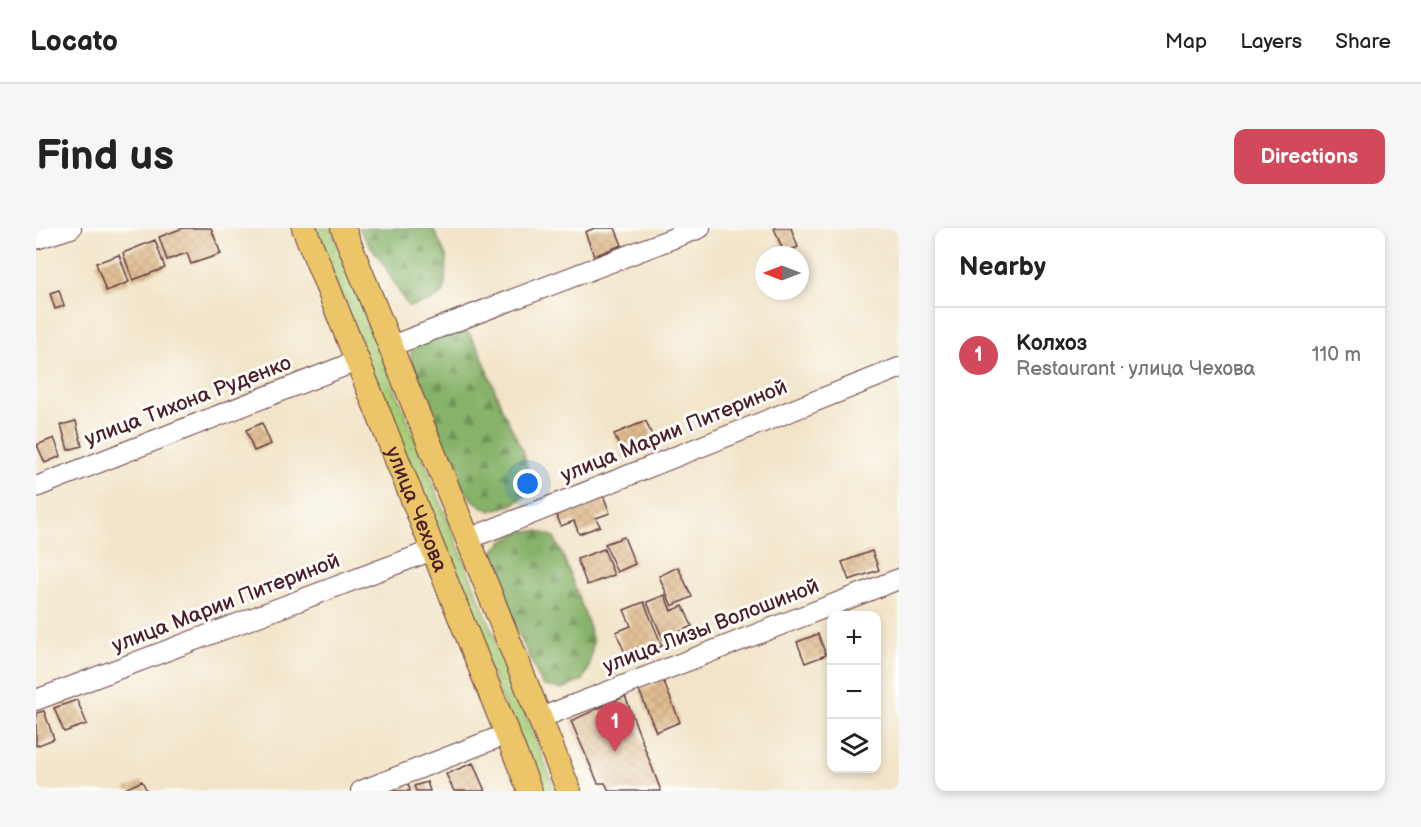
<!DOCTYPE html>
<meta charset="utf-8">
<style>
:root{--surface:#fff;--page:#f6f6f6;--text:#222;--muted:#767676;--line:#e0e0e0;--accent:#d1495b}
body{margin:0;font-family:"Balsamiq Sans",sans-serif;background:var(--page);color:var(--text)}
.controls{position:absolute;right:18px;bottom:18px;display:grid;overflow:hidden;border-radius:12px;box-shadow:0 3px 9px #0003}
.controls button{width:54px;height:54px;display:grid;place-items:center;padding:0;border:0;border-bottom:2px solid var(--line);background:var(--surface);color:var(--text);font:30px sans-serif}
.compass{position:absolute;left:719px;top:18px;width:54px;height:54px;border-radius:50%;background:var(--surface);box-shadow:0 3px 9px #0003;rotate:270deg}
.you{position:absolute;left:492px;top:256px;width:21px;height:21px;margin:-15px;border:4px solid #fff;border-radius:50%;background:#1a73e8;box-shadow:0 0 0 9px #1a73e833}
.badge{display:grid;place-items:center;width:39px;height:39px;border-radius:50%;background:var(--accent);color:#fff;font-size:20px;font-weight:700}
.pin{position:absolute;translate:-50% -50px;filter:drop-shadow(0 2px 3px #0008)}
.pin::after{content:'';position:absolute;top:32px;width:21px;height:18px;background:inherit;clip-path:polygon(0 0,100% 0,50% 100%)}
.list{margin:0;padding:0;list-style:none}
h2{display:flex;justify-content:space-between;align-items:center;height:78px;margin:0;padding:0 24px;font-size:26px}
h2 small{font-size:20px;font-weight:400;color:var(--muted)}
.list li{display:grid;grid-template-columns:39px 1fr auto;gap:18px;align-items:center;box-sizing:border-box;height:96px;padding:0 24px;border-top:2px solid var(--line)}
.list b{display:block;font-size:22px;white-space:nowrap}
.list p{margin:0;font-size:20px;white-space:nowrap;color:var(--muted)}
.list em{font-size:20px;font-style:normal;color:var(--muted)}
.icon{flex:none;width:33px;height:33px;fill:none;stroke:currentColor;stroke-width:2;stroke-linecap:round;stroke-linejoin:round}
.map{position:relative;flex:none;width:863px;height:563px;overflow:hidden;border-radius:12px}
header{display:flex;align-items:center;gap:36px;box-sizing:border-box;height:84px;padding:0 30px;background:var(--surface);border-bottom:2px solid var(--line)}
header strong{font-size:28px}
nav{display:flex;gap:33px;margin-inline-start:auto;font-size:21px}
.intro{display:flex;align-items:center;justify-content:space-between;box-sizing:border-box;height:144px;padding:0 36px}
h1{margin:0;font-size:42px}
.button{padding:15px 27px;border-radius:12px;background:var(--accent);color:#fff;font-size:21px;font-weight:700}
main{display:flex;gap:36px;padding:0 36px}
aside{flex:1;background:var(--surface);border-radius:12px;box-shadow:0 3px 9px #0003}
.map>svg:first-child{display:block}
</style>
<header>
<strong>Locato</strong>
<nav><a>Map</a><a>Layers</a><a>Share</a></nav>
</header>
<div class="intro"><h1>Find us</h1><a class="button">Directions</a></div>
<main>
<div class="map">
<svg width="863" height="563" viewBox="0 0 863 563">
<defs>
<pattern id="grass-dots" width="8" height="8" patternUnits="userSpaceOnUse" patternTransform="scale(1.5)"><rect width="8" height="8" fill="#a9cf79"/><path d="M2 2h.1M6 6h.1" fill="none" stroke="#93b169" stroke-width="1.8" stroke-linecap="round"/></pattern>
<pattern id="forest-firs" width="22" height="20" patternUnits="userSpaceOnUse" patternTransform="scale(1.5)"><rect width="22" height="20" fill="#86b269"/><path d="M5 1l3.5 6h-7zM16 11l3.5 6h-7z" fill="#709057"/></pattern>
<pattern id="building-cross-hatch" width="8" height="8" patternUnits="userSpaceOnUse" patternTransform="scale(1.5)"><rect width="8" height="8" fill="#e0bc8f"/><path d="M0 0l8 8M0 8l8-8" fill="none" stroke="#c2a17c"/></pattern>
</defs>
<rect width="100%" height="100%" fill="#fdfcf7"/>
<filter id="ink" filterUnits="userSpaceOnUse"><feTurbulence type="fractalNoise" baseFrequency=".0167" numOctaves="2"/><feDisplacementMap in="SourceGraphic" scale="12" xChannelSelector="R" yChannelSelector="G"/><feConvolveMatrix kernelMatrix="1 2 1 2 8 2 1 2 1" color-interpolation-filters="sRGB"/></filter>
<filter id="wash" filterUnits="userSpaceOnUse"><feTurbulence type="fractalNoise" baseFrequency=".008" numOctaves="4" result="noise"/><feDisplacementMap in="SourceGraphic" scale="24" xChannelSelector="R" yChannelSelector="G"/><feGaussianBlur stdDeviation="1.35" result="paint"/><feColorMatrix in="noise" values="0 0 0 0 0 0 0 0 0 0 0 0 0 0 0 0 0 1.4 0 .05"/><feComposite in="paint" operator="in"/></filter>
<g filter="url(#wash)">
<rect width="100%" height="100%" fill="#f2e4c8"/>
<path fill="url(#grass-dots)" stroke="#7a7752" stroke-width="1.5" d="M 278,0 L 295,0 L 520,563 L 502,563 Z"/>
<path fill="url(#forest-firs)" stroke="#68684a" stroke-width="1.5" d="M 323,0 L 397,0 L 411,30 L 408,64 L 395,73 L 373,79 C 363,66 357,51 348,37 C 340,24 330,14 323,0 Z
M 432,104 L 444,123 L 467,183 L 488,225 L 496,264 L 475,277 L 454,283 C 448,279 440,275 435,270 C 400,231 389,174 374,126 L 387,106 Z
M 487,303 L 503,303 L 518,309 L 527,328 L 551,392 L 557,414 L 553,440 L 547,452 L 527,461 L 507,458 L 477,394 L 456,325 L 466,314 Z"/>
<g id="blocks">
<path fill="url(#building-cross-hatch)" d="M 147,0 L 175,0 L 185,26 L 155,36 L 151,25 L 131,32 L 123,9 Z
M 559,0 L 579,0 L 586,17 L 558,28 L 549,4 Z
M 738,0 L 755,0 L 762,19 L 748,25 Z
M 119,12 L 129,40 L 97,52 L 87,25 Z
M 83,27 L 93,54 L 70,63 L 60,35 Z
M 23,62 L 28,78 L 19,81 L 14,65 Z
M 40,193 L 46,218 L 32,222 L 25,197 Z
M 610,193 L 620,217 L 588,230 L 578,206 Z
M 226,195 L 235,216 L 218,223 L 210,202 Z
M 18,210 L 25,228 L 9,235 L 1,217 Z
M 565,262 L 574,285 L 560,290 L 564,298 L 543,306 L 538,293 L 525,298 L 518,280 Z
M 588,309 L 599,336 L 581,344 L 569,316 Z
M 568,321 L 578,347 L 551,357 L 541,331 Z
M 836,323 L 843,342 L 813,352 L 806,334 Z
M 642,339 L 656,369 L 636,378 L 623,348 Z
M 629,367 L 635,383 L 647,378 L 656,398 L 627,411 L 611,374 Z
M 608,374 L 626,418 L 592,432 L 580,404 L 595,398 L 588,382 Z
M 782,406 L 790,427 L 769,435 L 761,414 Z
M 627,452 L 644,494 L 620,504 L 603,462 Z
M 589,468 L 625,563 L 573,563 L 569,555 L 562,555 L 535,493 Z
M 41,472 L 51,496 L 28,504 L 18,480 Z
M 8,483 L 18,511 L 0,518 L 0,485 Z
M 437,535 L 449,563 L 418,563 L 410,546 Z
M 371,552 L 374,563 L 349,563 Z
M 106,553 L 111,563 L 90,563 L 89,561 Z
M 391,554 L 394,563 L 380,563 L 378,558 Z"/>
</g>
</g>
<g filter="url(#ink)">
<use href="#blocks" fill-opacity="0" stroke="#633d43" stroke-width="1.5"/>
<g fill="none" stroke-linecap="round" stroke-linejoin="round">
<defs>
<path id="minor" d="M 0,11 L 35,0
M 355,118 L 664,0
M 0,259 L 321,133
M 432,311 L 863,140
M 0,472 L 397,322
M 504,490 L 863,351
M 325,563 L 471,506"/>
<g id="major">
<path id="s1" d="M 268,0 L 494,563"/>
<path d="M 307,0 L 533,563"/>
</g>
</defs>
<use href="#minor" stroke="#633d43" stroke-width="22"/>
<use href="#major" stroke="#633d43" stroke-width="26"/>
<use href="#minor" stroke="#fff" stroke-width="20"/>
<use href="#major" stroke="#ecc569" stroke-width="24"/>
</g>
</g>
<g text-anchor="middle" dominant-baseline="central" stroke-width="6" stroke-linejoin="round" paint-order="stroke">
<g font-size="21" fill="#4a1f2b" stroke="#fdfcf7">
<text transform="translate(152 173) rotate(-21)">улица Тихона Руденко</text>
<text transform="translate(638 203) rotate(-22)">улица Марии Питериной</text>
<text stroke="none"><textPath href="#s1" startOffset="303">улица Чехова</textPath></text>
<text transform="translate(190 375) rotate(-21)">улица Марии Питериной</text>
<text transform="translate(675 398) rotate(-21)">улица Лизы Волошиной</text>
</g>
</g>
</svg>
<div class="controls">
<button>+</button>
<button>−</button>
<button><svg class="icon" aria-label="layers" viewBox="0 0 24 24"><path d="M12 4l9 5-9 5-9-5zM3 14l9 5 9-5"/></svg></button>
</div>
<svg class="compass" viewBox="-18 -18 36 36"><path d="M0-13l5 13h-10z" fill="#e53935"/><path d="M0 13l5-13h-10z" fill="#767676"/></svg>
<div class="you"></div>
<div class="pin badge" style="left:579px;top:524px">1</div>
</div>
<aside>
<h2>Nearby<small></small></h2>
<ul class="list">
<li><span class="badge">1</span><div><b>Колхоз</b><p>Restaurant · улица Чехова</p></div><em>110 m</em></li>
</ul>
</aside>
</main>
